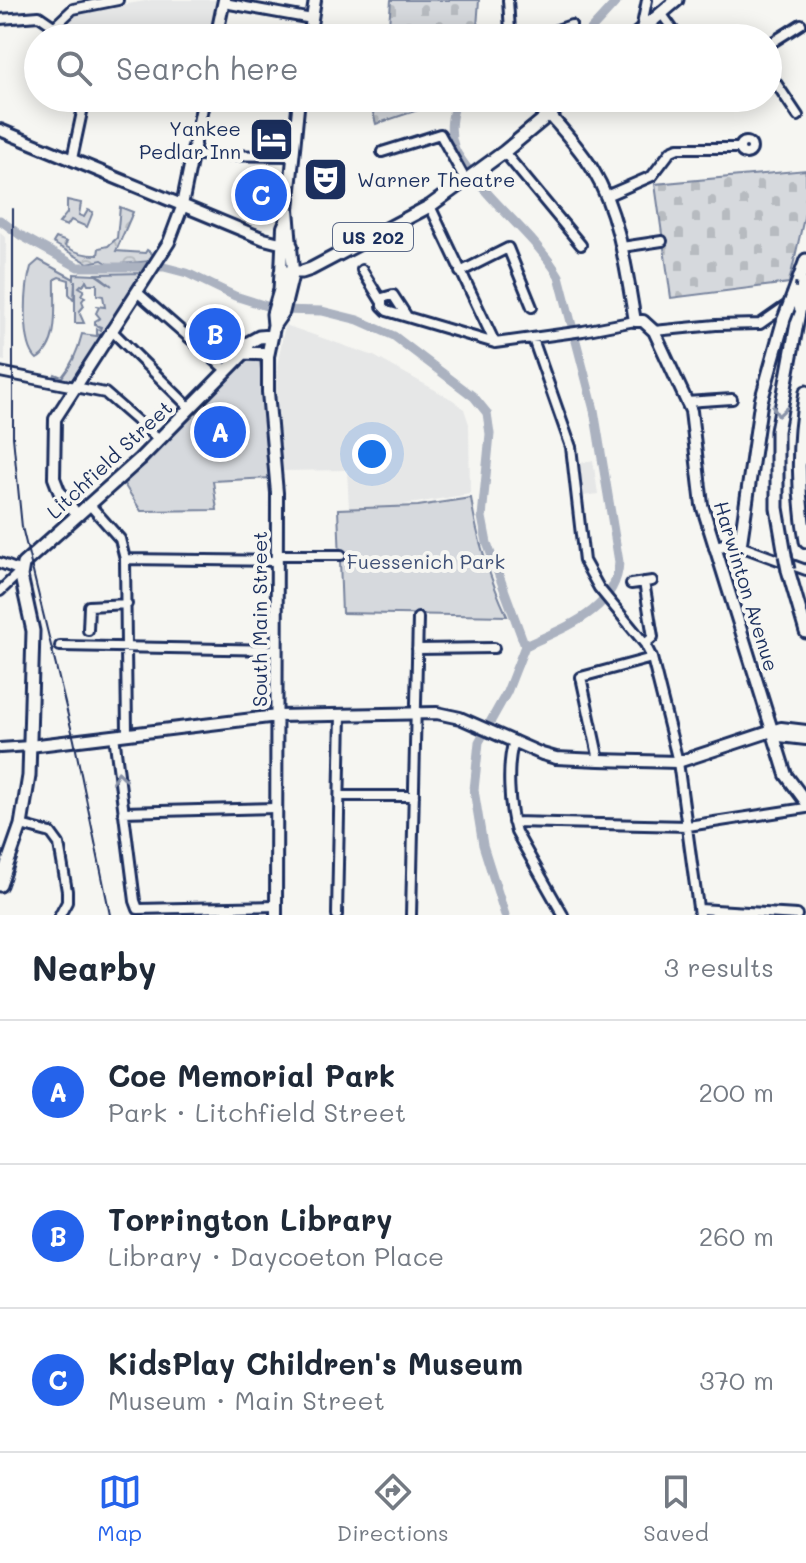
<!DOCTYPE html>
<meta charset="utf-8">
<style>
:root{--surface:#fff;--page:#f6f6f7;--text:#1f2937;--muted:#747a83;--line:#e0e1e3;--accent:#2563eb}
body{margin:0;font-family:Mali,sans-serif;background:var(--page);color:var(--text)}
.you{position:absolute;left:372px;top:454px;width:28px;height:28px;margin:-20px;border:6px solid #fff;border-radius:50%;background:#1a73e8;box-shadow:0 0 0 12px #1a73e833}
.badge{display:grid;place-items:center;width:52px;height:52px;border-radius:50%;background:var(--accent);color:#fff;font-size:26px;font-weight:700}
.pin{position:absolute;translate:-50% -50%;border:4px solid #fff;box-shadow:0 2px 8px #0006}
.list{margin:0;padding:0;list-style:none}
h2{display:flex;justify-content:space-between;align-items:center;height:104px;margin:0;padding:0 32px;font-size:34px}
h2 small{font-size:26px;font-weight:400;color:var(--muted)}
.list li{display:grid;grid-template-columns:52px 1fr auto;gap:24px;align-items:center;box-sizing:border-box;height:144px;padding:0 32px;border-top:2px solid var(--line)}
.list b{display:block;font-size:30px;white-space:nowrap}
.list p{margin:0;font-size:26px;white-space:nowrap;color:var(--muted)}
.list em{font-size:26px;font-style:normal;color:var(--muted)}
.icon{flex:none;width:44px;height:44px;fill:none;stroke:currentColor;stroke-width:2;stroke-linecap:round;stroke-linejoin:round}
.map{position:relative;flex:none;width:806px;height:915px;overflow:hidden}
.search{position:absolute;background:var(--surface);box-shadow:0 4px 20px #0003;left:24px;right:24px;top:24px;height:88px;display:flex;align-items:center;gap:20px;box-sizing:border-box;padding:0 28px;border-radius:44px;color:var(--muted);font-size:30px}
.sheet{height:536px;background:var(--surface)}
nav{display:flex;justify-content:space-around;align-items:center;box-sizing:border-box;height:112px;border-top:2px solid var(--line);background:var(--surface);font-size:22px;color:var(--muted)}
nav a{display:grid;justify-items:center;gap:4px}
nav .on{color:var(--accent)}
.map>svg:first-child{display:block}
</style>
<div class="map">
<svg width="806" height="915" viewBox="0 0 806 915">
<defs>
<pattern id="forest-crowns" width="20" height="18" patternUnits="userSpaceOnUse" patternTransform="scale(2)"><rect width="20" height="18" fill="#d6d9dd"/><path d="M2 6a3 3 0 1 1 6 0M12 15a3 3 0 1 1 6 0" fill="none" stroke="#b7bbc0"/></pattern>
<pattern id="cemetery-stones" width="16" height="16" patternUnits="userSpaceOnUse" patternTransform="scale(2)"><rect width="16" height="16" fill="#d6d9dd"/><path d="M2 7V4a2 2 0 0 1 4 0v3zM10 15v-3a2 2 0 0 1 4 0v3z" fill="#b7bbc0"/></pattern>
</defs>
<rect width="100%" height="100%" fill="#f6f6f2"/>
<filter id="ink" filterUnits="userSpaceOnUse"><feTurbulence type="fractalNoise" baseFrequency=".0125" numOctaves="2"/><feDisplacementMap in="SourceGraphic" scale="16" xChannelSelector="R" yChannelSelector="G"/><feConvolveMatrix kernelMatrix="1 2 1 2 8 2 1 2 1" color-interpolation-filters="sRGB"/></filter>
<g filter="url(#ink)">
<path fill="#e6e7e7" d="M 151,0 L 218,0 L 210,38 L 77,38 L 66,27 L 72,15 L 80,12 Z
M 0,232 L 6,237 L 5,361 L 0,360 Z
M 285,325 L 374,356 L 453,400 L 464,409 L 469,424 L 470,494 L 391,507 L 349,508 L 347,470 L 282,471 L 276,400 L 277,366 Z
M 593,460 L 598,494 L 583,496 L 577,464 Z"/>
<path fill="#d6d9dd" stroke="#78849e" stroke-width="2" d="M 67,200 L 81,203 L 79,215 L 84,217 L 88,210 L 93,212 L 87,227 L 71,220 L 67,226 L 59,223 L 67,213 Z
M 39,260 L 74,279 L 74,274 L 96,275 L 112,286 L 97,274 L 143,273 L 101,336 L 99,335 L 101,339 L 73,381 L 54,377 L 55,374 L 62,377 C 72,365 78,350 82,334 L 97,336 L 97,329 L 100,330 L 101,327 L 95,325 L 95,321 L 100,318 L 96,313 L 99,307 L 96,306 L 105,307 L 103,296 L 97,295 L 97,284 L 88,284 L 86,280 L 83,286 L 81,285 L 79,287 L 84,290 L 81,295 L 85,297 L 82,301 L 84,306 L 79,312 L 84,323 L 75,323 L 75,280 L 74,300 L 69,294 L 69,280 L 59,277 L 55,279 C 54,305 61,344 37,359 C 21,345 25,287 31,267 Z
M 248,357 L 256,357 L 260,360 L 272,478 L 213,481 L 217,510 L 141,511 L 122,481 Z
M 471,498 C 477,540 489,577 507,616 L 342,613 L 338,509 L 418,506 Z"/>
<path fill="url(#forest-crowns)" stroke="#78849e" stroke-width="2" d="M 120,207 L 133,212 L 116,251 L 145,253 L 147,250 L 154,255 L 151,261 L 110,265 L 102,260 L 88,263 L 53,243 L 56,238 L 67,242 L 65,246 C 76,253 85,255 98,255 L 99,248 L 108,246 L 117,238 Z"/>
<path fill="url(#cemetery-stones)" stroke="#78849e" stroke-width="2" d="M 391,0 L 479,0 L 477,27 L 472,38 L 388,38 Z
M 369,98 L 442,98 L 439,103 L 376,124 Z
M 806,170 L 806,209 L 789,283 L 671,298 L 655,184 Z"/>
<g fill="none" stroke-linecap="round" stroke-linejoin="round">
<path stroke="#abb2c0" stroke-width="9" d="M 583,38 L 618,0
M 459,98 C 451,111 449,131 454,146 C 456,155 465,164 470,172 C 497,209 535,236 559,276 L 594,410 L 619,562 C 617,611 563,628 525,646
M 0,220 L 20,235 L 78,267 L 164,267 L 187,273 L 235,296 L 279,310 L 322,311 L 358,320 L 394,336 L 474,397 L 487,413 L 490,434 L 482,517 L 487,543 L 525,646
M 505,915 L 483,845 L 474,790 L 479,742 L 507,692 L 525,646"/>
<defs>
<path id="minor" d="M 508,0 L 510,31 L 513,38
M 224,3 L 312,19
M 661,13 L 679,38
M 0,19 L 39,16 L 71,38
M 55,26 L 73,9 L 118,0
M 641,30 L 647,0
M 533,38 L 571,25
M 768,45 L 801,24
M 768,71 L 798,116
M 340,98 L 352,99
M 542,98 L 550,115
M740 148a6 6 0 1 1 12 0a6 6 0 1 1-12 0Z
M 382,152 L 440,134 L 466,181
M 504,152 L 581,245
M 193,155 L 292,156
M 72,159 L 85,98
M 606,196 L 652,176 L 671,151 L 678,148 L 740,148
M 430,206 L 495,343
M 622,247 L 662,241
M 362,270 L 381,301
M 460,272 L 508,248 L 532,307
M 137,292 L 226,370
M 406,315 L 393,295 L 382,298 L 382,306 L 387,311 L 495,343 L 583,331 L 635,321
M 111,330 L 190,408
M 654,331 L 716,325 L 760,324 L 790,303
M 533,339 L 571,447 L 584,561 L 599,588 L 645,644 L 652,658 L 678,762 L 699,915
M 0,372 L 105,393 L 159,440
M 686,402 L 732,399
M 89,504 L 120,539 L 125,559 L 127,733
M 740,546 L 806,570
M 277,555 L 341,555
M 125,559 L 277,561
M 0,563 L 21,571
M 644,582 L 653,637 L 645,644
M 631,584 L 652,581
M 0,591 L 21,571
M 88,630 L 89,606 L 127,604
M 60,646 L 276,650
M 417,649 L 494,648
M 114,735 L 135,901 L 138,909 L 276,906
M 514,741 C 506,765 509,808 516,832 L 563,915
M 0,748 L 30,746
M 599,760 L 581,677 L 652,658
M 340,796 L 414,796
M 123,812 L 276,808
M 513,822 L 688,826 L 806,808
M 21,825 L 51,833 L 59,844 L 67,891 L 67,902 L 60,915
M 699,909 L 797,915
M 337,915 L 341,714
M 411,915 L 418,618"/>
<path id="major" d="M 216,38 L 224,0
M 309,38 L 315,0
M 550,115 C 565,133 581,150 593,170 C 620,215 626,270 635,321 L 643,321 L 654,331 L 691,411 L 702,505 L 786,775 L 806,802
M 0,130 L 264,239 L 292,246
M 293,271 L 288,209 L 299,98
M 281,272 L 283,227 L 287,218
M 268,354 L 268,392 L 277,493 L 276,915
M 77,515 L 59,491 L 54,478 L 55,419 L 169,242 L 181,210 L 204,98
M 715,548 L 723,545 L 740,546
M 773,733 L 780,736 L 806,739
M 30,746 L 277,716 L 437,713 L 460,718 L 542,754 L 556,758 L 599,760 L 678,762 L 781,728 L 806,731"/>
<path id="highway" d="M 632,38 L 677,0
M 794,293 L 806,260
M 274,325 L 283,312 L 293,271
M 244,353 L 268,354 L 274,325 L 273,314 L 280,290 L 281,272 L 302,272 L 311,269 L 430,206 L 504,152 L 569,98
M 806,392 C 797,443 797,491 806,541
M 740,546 L 761,401 L 784,319
M 785,555 L 777,508 L 777,431 L 800,307
M 788,570 L 806,632
M 0,885 L 21,825 L 29,776 L 33,631 L 21,576 L 23,564 L 140,459 L 244,353 L 248,343 L 259,337 L 271,336"/>
</defs>
<use href="#minor" stroke="#1b2f5e" stroke-width="14"/>
<use href="#major" stroke="#1b2f5e" stroke-width="16"/>
<use href="#highway" stroke="#1b2f5e" stroke-width="17"/>
<use href="#minor" stroke="#f6f6f2" stroke-width="8"/>
<use href="#major" stroke="#f6f6f2" stroke-width="10"/>
<use href="#highway" stroke="#f6f6f2" stroke-width="11"/>
<path stroke="#1b2f5e" stroke-width="2" d="M 13,209 L 13,437 L 22,527 L 74,740 L 110,915"/>
<defs>
<path id="highway-bridge" d="M 800,307 L 803,283
M 784,319 L 794,293
M 785,555 L 788,570"/>
</defs>
<use href="#highway-bridge" stroke="#1b2f5e" stroke-width="17" stroke-linecap="butt"/>
<use href="#highway-bridge" stroke="#f6f6f2" stroke-width="11"/>
</g>
<defs><path id="oneway-chevron" d="M-2-3.5L2.5 0L-2 3.5" fill="none" stroke-width="1.6" stroke-linecap="round" stroke-linejoin="round" transform="scale(2)"/></defs>
<g stroke="#8892a8">
<use href="#oneway-chevron" transform="translate(779 411) rotate(98)"/>
<use href="#oneway-chevron" transform="translate(119 777) rotate(-97)"/>
</g>
</g>
<defs>
<symbol id="hotel-square" viewBox="-11 -11 22 22"><rect x="-9" y="-9" width="18" height="18" rx="4" fill="#1b2f5e" stroke="#f6f6f2"/><path d="M-6-4.5h1.5V1H6V5H4.5V3h-9V5H-6ZM-4 0a1.8 1.8 0 1 1 3.6 0ZM.5 0V-2.5h3Q6-2.5 6 0Z" fill="#fff"/></symbol>
<symbol id="theatre-square" viewBox="-11 -11 22 22"><rect x="-9" y="-9" width="18" height="18" rx="4" fill="#1b2f5e" stroke="#f6f6f2"/><path d="M-5-5.5Q0-4 5-5.5V0Q5 5 0 6Q-5 5-5 0ZM-3.3-2.5H-1v1.5H-3.3ZM1-2.5H3.3v1.5H1ZM-2.8 1Q0 5.5 2.8 1Z" fill="#fff"/></symbol>
</defs>
<g fill-rule="evenodd">
<use href="#hotel-square" x="246" y="114" width="51" height="51"/>
<use href="#theatre-square" x="300" y="154" width="51" height="51"/>
</g>
<g text-anchor="middle" dominant-baseline="central" stroke-width="8" stroke-linejoin="round" paint-order="stroke">
<rect fill="#f6f6f2" stroke="#5d6b8a" stroke-width="2" x="333" y="223" width="80" height="28" rx="6"/>
<g font-size="18" font-weight="bold" fill="#1b2f5e">
<text x="373" y="237">US 202</text>
</g>
<g font-size="20" fill="#1b2f5e" stroke="#f6f6f2" text-anchor="end">
<text x="241" y="128">Yankee<tspan x="241" dy="23">Pedlar Inn</tspan></text>
<text x="357" y="179" text-anchor="start">Warner Theatre</text>
</g>
<g font-size="20" fill="#1b2f5e" stroke="#f6f6f2">
<text transform="translate(109 459) rotate(-43)">Litchfield Street</text>
<text transform="translate(747 586) rotate(73)">Harwinton Avenue</text>
<text transform="translate(259 619) rotate(-90)">South Main Street</text>
</g>
<g font-size="20" fill="#405177" stroke="#f6f6f2">
<text x="426" y="561">Fuessenich Park</text>
</g>
</g>
</svg>
<div class="you"></div>
<div class="pin badge" style="left:220px;top:432px">A</div>
<div class="pin badge" style="left:215px;top:334px">B</div>
<div class="pin badge" style="left:261px;top:195px">C</div>
<div class="search"><svg class="icon" aria-label="search" viewBox="0 0 24 24"><circle cx="10" cy="10" r="6"/><path d="M15 15l6 6"/></svg>Search here</div>
</div>
<section class="sheet">
<h2>Nearby<small>3 results</small></h2>
<ul class="list">
<li><span class="badge">A</span><div><b>Coe Memorial Park</b><p>Park · Litchfield Street</p></div><em>200 m</em></li>
<li><span class="badge">B</span><div><b>Torrington Library</b><p>Library · Daycoeton Place</p></div><em>260 m</em></li>
<li><span class="badge">C</span><div><b>KidsPlay Children's Museum</b><p>Museum · Main Street</p></div><em>370 m</em></li>
</ul>
</section>
<nav>
<a class="on"><svg class="icon" aria-label="map" viewBox="0 0 24 24"><path d="M3 6l6-2 6 2 6-2v14l-6 2-6-2-6 2zM9 4v14M15 6v14"/></svg>Map</a>
<a><svg class="icon" aria-label="directions" viewBox="0 0 24 24"><path d="M12 3l9 9-9 9-9-9zM9 14v-3h6M13 9l2 2-2 2"/></svg>Directions</a>
<a><svg class="icon" aria-label="saved" viewBox="0 0 24 24"><path d="M7 4h10v16l-5-4-5 4z"/></svg>Saved</a>
</nav>
